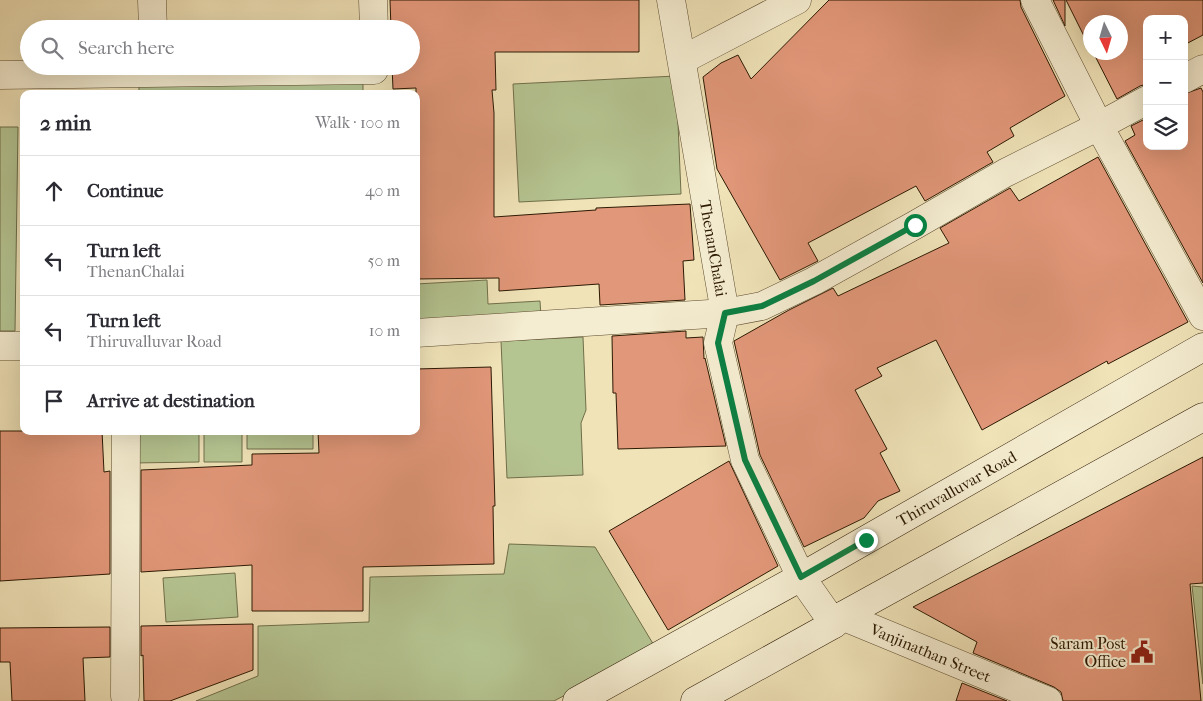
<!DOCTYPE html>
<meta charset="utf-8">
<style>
:root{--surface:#fff;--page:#f7f7f7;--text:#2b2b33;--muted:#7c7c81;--line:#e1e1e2}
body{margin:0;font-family:"IM FELL French Canon",serif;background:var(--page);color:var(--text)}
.controls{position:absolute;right:15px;top:15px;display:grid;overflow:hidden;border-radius:10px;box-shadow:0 5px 20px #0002}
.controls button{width:45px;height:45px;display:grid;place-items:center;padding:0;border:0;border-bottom:1px solid var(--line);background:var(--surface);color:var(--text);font:25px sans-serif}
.compass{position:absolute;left:1083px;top:15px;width:45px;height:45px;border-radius:50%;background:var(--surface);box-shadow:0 5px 20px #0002;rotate:175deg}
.stop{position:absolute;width:15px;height:15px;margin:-11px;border:4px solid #0b8043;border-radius:50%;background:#fff}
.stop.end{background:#0b8043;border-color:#fff;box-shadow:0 1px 5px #0008}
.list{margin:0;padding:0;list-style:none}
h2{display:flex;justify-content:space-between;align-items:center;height:65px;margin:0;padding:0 20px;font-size:21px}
h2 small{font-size:16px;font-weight:400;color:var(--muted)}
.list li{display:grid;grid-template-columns:32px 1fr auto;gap:15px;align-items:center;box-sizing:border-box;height:70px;padding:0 20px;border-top:1px solid var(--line)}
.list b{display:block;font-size:19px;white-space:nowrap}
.list p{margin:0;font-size:16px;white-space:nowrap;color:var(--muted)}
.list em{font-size:16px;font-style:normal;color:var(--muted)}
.icon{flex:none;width:28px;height:28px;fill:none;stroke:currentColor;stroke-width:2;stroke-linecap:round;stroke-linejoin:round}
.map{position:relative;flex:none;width:1203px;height:701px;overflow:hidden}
.search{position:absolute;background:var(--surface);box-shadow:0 5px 20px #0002;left:20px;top:20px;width:400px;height:55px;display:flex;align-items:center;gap:12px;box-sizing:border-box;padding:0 18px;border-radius:28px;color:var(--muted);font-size:19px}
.panel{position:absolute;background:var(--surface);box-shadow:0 5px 20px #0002;left:20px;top:90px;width:400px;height:345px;border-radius:10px}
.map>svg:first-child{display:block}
</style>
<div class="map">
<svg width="1203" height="701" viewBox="0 0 1203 701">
<rect width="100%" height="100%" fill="#f0e3b8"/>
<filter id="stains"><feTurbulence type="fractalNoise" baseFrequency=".004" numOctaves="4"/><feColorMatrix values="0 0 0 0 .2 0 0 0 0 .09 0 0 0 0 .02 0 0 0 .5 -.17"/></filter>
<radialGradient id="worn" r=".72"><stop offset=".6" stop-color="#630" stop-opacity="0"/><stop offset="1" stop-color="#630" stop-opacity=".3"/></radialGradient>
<path fill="#b5c592" stroke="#706f4a" d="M 676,76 L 681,194 L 519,202 L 513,84 Z
M 139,81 L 363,82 L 363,94 L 139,94 Z
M 0,127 L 18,127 L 15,331 L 0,331 Z
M 487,280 L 488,304 L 540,301 L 541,317 L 416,322 L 416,284 Z
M 583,337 L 586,410 L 581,423 L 583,475 L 507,478 L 501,341 Z
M 133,431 L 199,431 L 199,462 L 133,463 Z
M 204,431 L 242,431 L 242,462 L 204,462 Z
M 247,431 L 313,431 L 313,449 L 247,449 Z
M 509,544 L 595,547 L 655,647 L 554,701 L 196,701 L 258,676 L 258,626 L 369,622 L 370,577 L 504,574 Z
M 235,573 L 238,617 L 166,622 L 163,578 Z
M 1192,586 L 1203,587 L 1203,684 Z"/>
<path fill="#e19779" stroke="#2c1903" d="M 390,0 L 639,0 L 639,52 L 495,52 L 496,90 L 492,90 L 494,113 L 494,217 L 596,210 L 596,208 L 690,204 L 694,260 L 683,261 L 685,300 L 600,305 L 599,284 L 499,291 L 499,278 L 416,279 L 416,88 L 393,89 L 392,66 L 411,66 L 411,29 L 391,29 Z
M 829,0 L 1020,0 L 1021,7 L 1065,96 L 1010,128 L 1014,136 L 987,152 L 993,162 L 925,201 L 916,186 L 808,243 L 818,261 L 780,280 L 717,169 L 703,77 L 721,63 L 738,55 L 751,79 Z
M 1053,0 L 1065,0 L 1065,26 Z
M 1066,0 L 1203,0 L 1203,35 L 1184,45 L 1184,19 L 1147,19 L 1147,84 L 1140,86 L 1117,99 L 1093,52 L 1120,52 L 1120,22 L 1090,22 L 1090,48 Z
M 1201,88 L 1203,92 L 1203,283 L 1125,141 L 1135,135 L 1131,126 L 1147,118 L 1147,146 L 1184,146 L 1184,94 Z
M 1098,157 L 1188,322 L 1108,364 L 1107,361 L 982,430 L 936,340 L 877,368 L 882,376 L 855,390 L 887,449 L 880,453 L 900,491 L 878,501 L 864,518 L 804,547 L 760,455 L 734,341 L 789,310 L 833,288 L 838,296 L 949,243 L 940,228 L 1010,188 L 1019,201 Z
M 686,331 L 686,338 L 703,337 L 704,359 L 705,358 L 726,446 L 618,449 L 616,393 L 613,393 L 612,336 Z
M 491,367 L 495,506 L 493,506 L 494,564 L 363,567 L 363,611 L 252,611 L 252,565 L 141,572 L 141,470 L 252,465 L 252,454 L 319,453 L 318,431 L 416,431 L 416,369 Z
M 0,431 L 102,431 L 104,472 L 110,471 L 110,574 L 0,581 Z
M 1203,457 L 1203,583 L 1190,584 L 1201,701 L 1063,701 L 1061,692 L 1054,687 L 973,653 L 977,642 L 913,607 Z
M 729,461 L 778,566 L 668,630 L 609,531 Z
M 253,624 L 253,670 L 170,701 L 144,701 L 143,655 L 141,656 L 141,626 Z
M 110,627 L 110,657 L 83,658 L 85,701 L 12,701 L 10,662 L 0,662 L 0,628 Z
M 962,683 L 1007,701 L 956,701 Z"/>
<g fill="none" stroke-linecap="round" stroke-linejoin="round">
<defs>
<g id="minor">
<path d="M 152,0 L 153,29"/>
<path d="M 373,0 L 374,29"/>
<path d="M 1035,0 L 1099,126 L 1203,316"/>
<path d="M 682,60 L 797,0"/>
<path d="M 0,75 L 374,70"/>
<path d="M 1184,79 L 1203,69"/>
<path d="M 416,333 L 725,313 L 762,306 L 814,281 L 915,225 L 1005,173 L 1099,126 L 1147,100"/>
<path d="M 0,346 L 24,346"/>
<path id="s1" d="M 842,616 L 1048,701"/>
<path d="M 125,696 L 126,431"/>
</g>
<g id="tertiary">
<path id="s2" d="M 671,0 L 725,313 L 718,343 L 745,460 L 801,577 L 834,624"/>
</g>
<g id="secondary">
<path id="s3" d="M 577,701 L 801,577 L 1203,347"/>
<path d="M 695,701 L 834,624 L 842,616 L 1203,417"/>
</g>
</defs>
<use href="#minor" stroke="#5d4c30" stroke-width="29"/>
<use href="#tertiary" stroke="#5d4c30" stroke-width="29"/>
<use href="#secondary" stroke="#2c1903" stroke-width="29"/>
<use href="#minor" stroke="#f5edd1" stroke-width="28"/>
<use href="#tertiary" stroke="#f5edd1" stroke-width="28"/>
<use href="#secondary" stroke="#f5edd1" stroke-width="28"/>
</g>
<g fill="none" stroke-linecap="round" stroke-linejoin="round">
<path stroke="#0b8043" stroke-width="6" d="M 866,540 L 801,577 L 745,460 L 718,343 L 725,313 L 762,306 L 814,281 L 915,225"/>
</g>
<defs>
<symbol id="civic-bare" viewBox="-9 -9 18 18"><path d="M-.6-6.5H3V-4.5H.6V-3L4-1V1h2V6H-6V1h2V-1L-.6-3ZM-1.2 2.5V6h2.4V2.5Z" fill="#8f2418" stroke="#f5edd1" stroke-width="2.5" paint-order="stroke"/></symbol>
</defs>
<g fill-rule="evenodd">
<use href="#civic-bare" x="1126" y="636" width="32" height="32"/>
</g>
<g text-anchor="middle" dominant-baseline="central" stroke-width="4" stroke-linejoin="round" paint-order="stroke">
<g font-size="16" fill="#2c1903" stroke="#f5edd1">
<text stroke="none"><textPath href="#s2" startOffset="252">ThenanChalai</textPath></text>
<text stroke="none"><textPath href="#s3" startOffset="435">Thiruvalluvar Road</textPath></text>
<text stroke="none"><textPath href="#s1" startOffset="96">Vanjinathan Street</textPath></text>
</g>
<g font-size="16" fill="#2c1903" stroke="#f5edd1" text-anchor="end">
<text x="1126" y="643">Saram Post<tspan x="1126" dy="18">Office</tspan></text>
</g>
</g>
<rect width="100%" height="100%" filter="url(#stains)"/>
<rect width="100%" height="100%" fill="url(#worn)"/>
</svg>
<div class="controls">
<button>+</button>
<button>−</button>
<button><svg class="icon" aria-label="layers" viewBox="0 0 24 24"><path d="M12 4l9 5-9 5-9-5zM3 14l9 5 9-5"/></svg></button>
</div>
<svg class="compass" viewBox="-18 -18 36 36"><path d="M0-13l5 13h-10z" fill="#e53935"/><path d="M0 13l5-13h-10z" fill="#7c7c81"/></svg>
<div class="stop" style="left:915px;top:225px"></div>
<div class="stop end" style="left:866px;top:540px"></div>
<div class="search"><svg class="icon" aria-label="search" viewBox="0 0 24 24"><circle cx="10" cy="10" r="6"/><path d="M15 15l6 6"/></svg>Search here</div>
<section class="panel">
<h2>2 min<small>Walk · 100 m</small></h2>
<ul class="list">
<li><svg class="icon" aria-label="ahead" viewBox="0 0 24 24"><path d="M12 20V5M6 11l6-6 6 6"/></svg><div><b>Continue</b></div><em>40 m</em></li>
<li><svg class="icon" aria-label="left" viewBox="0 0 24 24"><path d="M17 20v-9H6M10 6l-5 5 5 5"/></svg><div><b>Turn left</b><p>ThenanChalai</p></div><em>50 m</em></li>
<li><svg class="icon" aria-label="left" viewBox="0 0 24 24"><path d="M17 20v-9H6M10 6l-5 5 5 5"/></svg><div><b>Turn left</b><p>Thiruvalluvar Road</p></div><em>10 m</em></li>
<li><svg class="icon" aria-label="arrive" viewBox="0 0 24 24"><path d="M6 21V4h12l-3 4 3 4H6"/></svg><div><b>Arrive at destination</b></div></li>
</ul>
</section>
</div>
